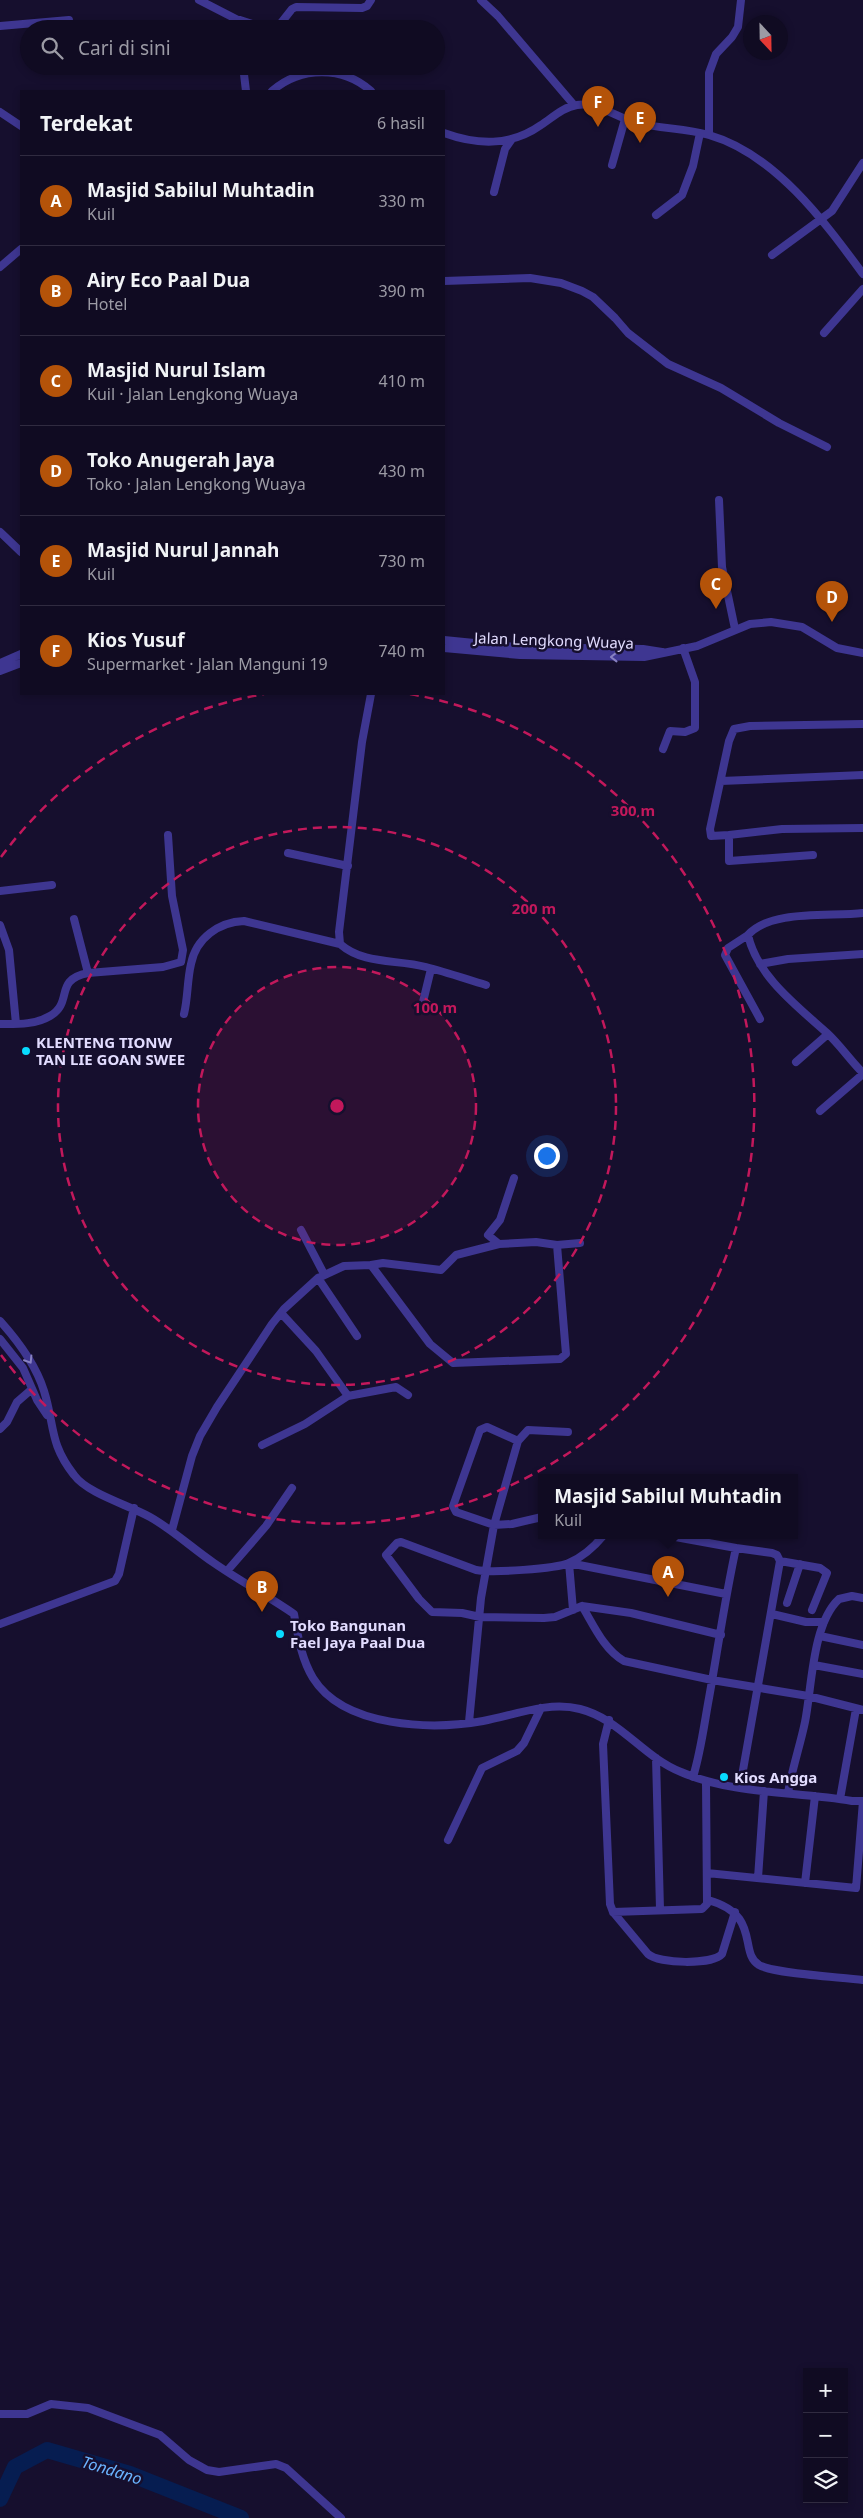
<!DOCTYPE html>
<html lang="id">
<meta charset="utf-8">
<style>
:root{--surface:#100b22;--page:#19142a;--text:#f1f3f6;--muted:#9c9ba5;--line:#302b40;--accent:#b45309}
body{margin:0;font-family:"Noto Sans",sans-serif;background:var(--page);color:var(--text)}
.controls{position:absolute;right:15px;bottom:15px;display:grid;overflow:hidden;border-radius:0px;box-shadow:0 2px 8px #0003}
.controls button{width:45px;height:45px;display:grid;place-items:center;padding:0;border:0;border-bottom:1px solid var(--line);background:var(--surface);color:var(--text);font:25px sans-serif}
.compass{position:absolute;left:743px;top:15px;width:45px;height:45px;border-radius:50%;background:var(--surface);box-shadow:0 2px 8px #0003;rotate:158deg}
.you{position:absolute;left:546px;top:1155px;width:18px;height:18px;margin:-12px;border:4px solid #fff;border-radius:50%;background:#1a73e8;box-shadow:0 0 0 8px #1a73e833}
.badge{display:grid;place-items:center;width:32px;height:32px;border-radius:50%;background:var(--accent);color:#fff;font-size:16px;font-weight:700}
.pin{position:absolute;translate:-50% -41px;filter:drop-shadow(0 1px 2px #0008)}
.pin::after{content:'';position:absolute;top:26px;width:18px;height:15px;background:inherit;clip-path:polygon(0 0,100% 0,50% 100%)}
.popup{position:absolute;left:538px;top:1474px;width:260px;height:65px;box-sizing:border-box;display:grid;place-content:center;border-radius:0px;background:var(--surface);filter:drop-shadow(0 1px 4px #0005);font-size:16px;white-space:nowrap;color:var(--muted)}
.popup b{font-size:19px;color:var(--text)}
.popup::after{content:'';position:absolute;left:50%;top:100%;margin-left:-10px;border:10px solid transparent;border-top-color:var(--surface)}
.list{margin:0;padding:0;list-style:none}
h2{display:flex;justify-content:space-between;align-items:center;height:65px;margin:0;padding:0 20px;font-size:21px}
h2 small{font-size:16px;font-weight:400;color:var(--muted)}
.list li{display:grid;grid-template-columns:32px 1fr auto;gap:15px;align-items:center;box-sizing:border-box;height:90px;padding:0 20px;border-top:1px solid var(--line)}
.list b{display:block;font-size:19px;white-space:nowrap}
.list p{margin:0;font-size:16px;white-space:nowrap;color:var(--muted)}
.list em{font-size:16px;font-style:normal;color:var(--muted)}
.icon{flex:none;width:28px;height:28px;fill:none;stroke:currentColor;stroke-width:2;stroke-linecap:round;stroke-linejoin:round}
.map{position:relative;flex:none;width:863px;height:2518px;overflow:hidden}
.search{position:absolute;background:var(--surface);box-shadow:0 2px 8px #0003;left:20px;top:20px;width:425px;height:55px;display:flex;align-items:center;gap:12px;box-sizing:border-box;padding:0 18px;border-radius:28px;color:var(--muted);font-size:19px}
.panel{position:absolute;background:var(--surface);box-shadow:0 2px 8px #0003;left:20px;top:90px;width:425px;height:605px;border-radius:0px}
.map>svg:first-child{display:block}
</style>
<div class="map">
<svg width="863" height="2518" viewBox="0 0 863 2518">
<rect width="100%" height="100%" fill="#160f2e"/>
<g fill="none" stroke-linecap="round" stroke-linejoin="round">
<path stroke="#061d51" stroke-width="16" d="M 0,2499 L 15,2467 L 47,2450 L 130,2474 L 241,2518"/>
<path stroke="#3e3691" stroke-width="8" d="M 199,0 L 238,20
M 481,0 L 498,16 L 574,105
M 0,26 L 69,20
M 238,29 L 240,20 L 265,28 L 277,28 L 292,9 L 296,7 L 362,8 L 367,6 L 371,0
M 243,66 L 246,91
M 272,91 C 301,66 343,66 371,91
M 0,112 L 21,126
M 444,133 C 477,145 510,147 541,125 C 552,118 563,107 577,105 C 597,101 618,119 638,123 C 661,129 685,128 709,135 C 775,154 824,221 863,274
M 709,135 L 709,73 L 716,54 L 732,37 L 738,27 L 741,0
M 612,165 L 625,119
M 494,192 L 505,149 L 512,139
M 656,215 L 682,195 L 693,166 L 700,133
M 772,255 L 832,211 L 863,163
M 0,267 L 21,249
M 444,281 L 530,278 L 561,283 L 582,291 L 593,297 L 615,318 L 628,333 L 668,364 L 721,388 L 779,423 L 827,447
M 824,333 L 863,289
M 719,500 L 722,567 L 735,629
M 0,532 L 21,552
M 444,640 L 516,647 L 643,649 L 662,652
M 444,648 L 520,655 L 644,657 L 697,646 L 750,624 L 771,622 L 802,627 L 837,648 L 863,653
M 0,663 L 21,654
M 0,671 L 21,663
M 371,694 L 362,742 L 339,932 L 340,944 C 364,965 396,959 426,967 C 446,972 466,979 486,985
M 663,749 L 670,731 L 685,732 L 695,728 L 695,682 L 683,648
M 721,781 L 863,775
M 729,835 L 711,836 L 710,829 L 729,741 L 734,729 L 750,726 L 863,724
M 288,853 L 348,866
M 813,855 L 729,861 L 729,835 L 782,829 L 863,828
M 0,891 L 52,885
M 863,913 C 830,917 771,909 748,935 C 757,976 797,1006 827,1033 C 840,1045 850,1060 863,1073
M 0,925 L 9,950 L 16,1024
M 748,935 L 728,948 L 725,955 L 760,1019
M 760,964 L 788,959 L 863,954
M 88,973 L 163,967 L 181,962 L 183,950 L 172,896 L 168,835
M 422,1006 L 431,969
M 184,1014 C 188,998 187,981 191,964 C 196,938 219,922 244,921 L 340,944
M 0,1024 C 16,1024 35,1025 50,1016 C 74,1002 53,980 88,973 L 74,919
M 796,1062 L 828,1034
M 820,1111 L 863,1074
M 301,1230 L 324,1274
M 499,1244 L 536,1242 L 557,1245
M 371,1265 L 383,1263 L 441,1270 L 456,1255 L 499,1244 L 488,1235 L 500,1220 L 514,1178
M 318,1278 L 357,1336
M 281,1313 L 316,1351 L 348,1396
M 0,1321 C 18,1341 36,1365 44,1391 C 55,1426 49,1443 74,1475 C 88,1494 129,1505 150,1517 C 173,1530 192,1548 214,1563 C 240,1581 268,1596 294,1614 C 298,1636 301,1658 313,1678 C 344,1728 432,1730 483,1721 C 515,1715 548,1701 580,1709 C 620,1719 643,1757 681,1772 C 734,1795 795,1791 852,1801 L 863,1801
M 0,1339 L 23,1368 L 37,1400 L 47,1415
M 0,1429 L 7,1422 L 17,1402 L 32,1389
M 518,1441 L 487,1427 L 480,1430 L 453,1506 L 456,1512 L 494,1525 L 512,1524 L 542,1517
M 262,1445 L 305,1424 L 348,1396 L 396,1387 L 408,1395
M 172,1530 L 192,1456 L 200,1436 L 217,1407 L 272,1324 L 284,1309 L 318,1278 L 344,1266 L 371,1265 L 430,1344 L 453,1363 L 560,1359 L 566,1354 L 557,1245 L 580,1243
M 603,1536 C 594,1547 582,1557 569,1563 C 555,1569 492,1573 476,1570 L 401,1542 L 397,1543 L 386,1555 L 419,1599 L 432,1612 L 462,1613 L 480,1617 L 544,1618 L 555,1617 L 582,1606 L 631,1613 L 721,1635
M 670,1536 L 736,1548
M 780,1561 L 820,1568 L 827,1573 L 812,1610
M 227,1571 L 266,1526 L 292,1488
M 787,1603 L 800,1564
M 582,1606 C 593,1624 604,1650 624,1661 L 712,1680 L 808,1696 L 863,1710
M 573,1610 L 569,1563 L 726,1594
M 772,1614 L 806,1622 L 824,1622
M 0,1624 L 115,1581 L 119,1574 L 134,1508
M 820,1636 L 863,1645
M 814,1665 L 863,1674
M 609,1720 L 603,1744 L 610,1904 L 613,1912 L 648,1954 C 659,1964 712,1965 722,1954 L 735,1912
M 469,1722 L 481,1598 L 494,1525 L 518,1441 L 528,1430 L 568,1432
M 656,1758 L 660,1909
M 693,1777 C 701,1751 704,1725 709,1698 C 718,1648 725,1598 736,1548 L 772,1553 L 777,1555 L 780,1561 L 740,1787
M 788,1793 C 792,1769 800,1746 805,1722 C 812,1687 812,1624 839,1599 L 852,1596 L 863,1598
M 840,1799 L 856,1709
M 448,1840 L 482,1768 L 517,1751 L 524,1743 L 541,1708
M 707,1873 L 856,1888 L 863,1801
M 758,1878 L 764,1791
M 805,1883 L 815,1796
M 708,1900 C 762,1915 738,1952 759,1965 C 775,1974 841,1977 863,1980
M 613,1912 L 702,1909 L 707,1904 L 706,1782
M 0,2414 L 27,2414 L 51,2404 L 88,2408 L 160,2435 L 189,2460 L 207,2470 L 219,2472 L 276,2464 L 286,2468 L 341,2518"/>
</g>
<defs><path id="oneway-chevron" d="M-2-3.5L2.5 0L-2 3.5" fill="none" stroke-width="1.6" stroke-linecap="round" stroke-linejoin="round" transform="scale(1.25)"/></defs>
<g stroke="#8881c2">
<use href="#oneway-chevron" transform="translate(614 657) rotate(-180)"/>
<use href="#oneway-chevron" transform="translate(29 1360) rotate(58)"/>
</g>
<circle cx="337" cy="1106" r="139" fill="#c2185b" fill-opacity=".12"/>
<g fill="none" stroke="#c2185b" stroke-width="2.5" stroke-dasharray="9 6">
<circle cx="337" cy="1106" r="139"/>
<circle cx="337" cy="1106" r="279"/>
<path d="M1 857A418 418 0 0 1 264 694M410 694A418 418 0 1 1 1 1355"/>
</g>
<g fill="#08dbff" stroke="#160f2e" stroke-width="2">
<circle cx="26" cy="1051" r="5"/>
<circle cx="280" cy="1634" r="5"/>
<circle cx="724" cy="1777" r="5"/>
</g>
<g text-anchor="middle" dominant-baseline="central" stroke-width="5" stroke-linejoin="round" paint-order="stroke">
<g font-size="15" fill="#e2dcff" stroke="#160f2e">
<text transform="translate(554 640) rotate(2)">Jalan Lengkong Wuaya</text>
</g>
<g font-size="15" font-weight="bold" fill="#e2dcff" stroke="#160f2e" text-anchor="start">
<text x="36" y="1042">KLENTENG TIONW<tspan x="36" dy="17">TAN LIE GOAN SWEE</tspan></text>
<text x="290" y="1625">Toko Bangunan<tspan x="290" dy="17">Fael Jaya Paal Dua</tspan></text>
<text x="734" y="1777">Kios Angga</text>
</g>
<g font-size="16" font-style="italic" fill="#6ab3ff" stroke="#160f2e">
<text transform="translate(112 2470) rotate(17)">Tondano</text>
</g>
</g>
<circle cx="337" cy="1106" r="8" fill="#c2185b" stroke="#160f2e" stroke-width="2.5"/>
<g font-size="15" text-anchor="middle" font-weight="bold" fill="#c2185b" stroke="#160f2e" stroke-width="5" stroke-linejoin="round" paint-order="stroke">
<text x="633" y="816">300 m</text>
<text x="534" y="914">200 m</text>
<text x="435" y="1013">100 m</text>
</g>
</svg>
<div class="controls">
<button>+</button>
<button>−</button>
<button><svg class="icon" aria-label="layers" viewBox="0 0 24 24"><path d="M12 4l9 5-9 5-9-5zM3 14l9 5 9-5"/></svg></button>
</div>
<svg class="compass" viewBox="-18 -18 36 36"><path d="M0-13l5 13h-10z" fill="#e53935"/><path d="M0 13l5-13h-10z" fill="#9c9ba5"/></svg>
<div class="you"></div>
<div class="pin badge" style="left:668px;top:1597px">A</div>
<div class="popup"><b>Masjid Sabilul Muhtadin</b>Kuil</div>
<div class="pin badge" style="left:262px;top:1612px">B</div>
<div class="pin badge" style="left:716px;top:609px">C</div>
<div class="pin badge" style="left:832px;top:622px">D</div>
<div class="pin badge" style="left:640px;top:143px">E</div>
<div class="pin badge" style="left:598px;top:127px">F</div>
<div class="search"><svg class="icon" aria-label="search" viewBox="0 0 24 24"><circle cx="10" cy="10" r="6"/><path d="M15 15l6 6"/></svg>Cari di sini</div>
<section class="panel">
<h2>Terdekat<small>6 hasil</small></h2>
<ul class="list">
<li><span class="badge">A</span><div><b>Masjid Sabilul Muhtadin</b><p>Kuil</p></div><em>330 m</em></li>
<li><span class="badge">B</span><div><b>Airy Eco Paal Dua</b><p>Hotel</p></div><em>390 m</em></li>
<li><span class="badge">C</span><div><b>Masjid Nurul Islam</b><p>Kuil · Jalan Lengkong Wuaya</p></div><em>410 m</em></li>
<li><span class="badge">D</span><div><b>Toko Anugerah Jaya</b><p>Toko · Jalan Lengkong Wuaya</p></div><em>430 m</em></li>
<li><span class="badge">E</span><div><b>Masjid Nurul Jannah</b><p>Kuil</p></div><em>730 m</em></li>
<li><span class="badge">F</span><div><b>Kios Yusuf</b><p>Supermarket · Jalan Manguni 19</p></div><em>740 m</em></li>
</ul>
</section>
</div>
